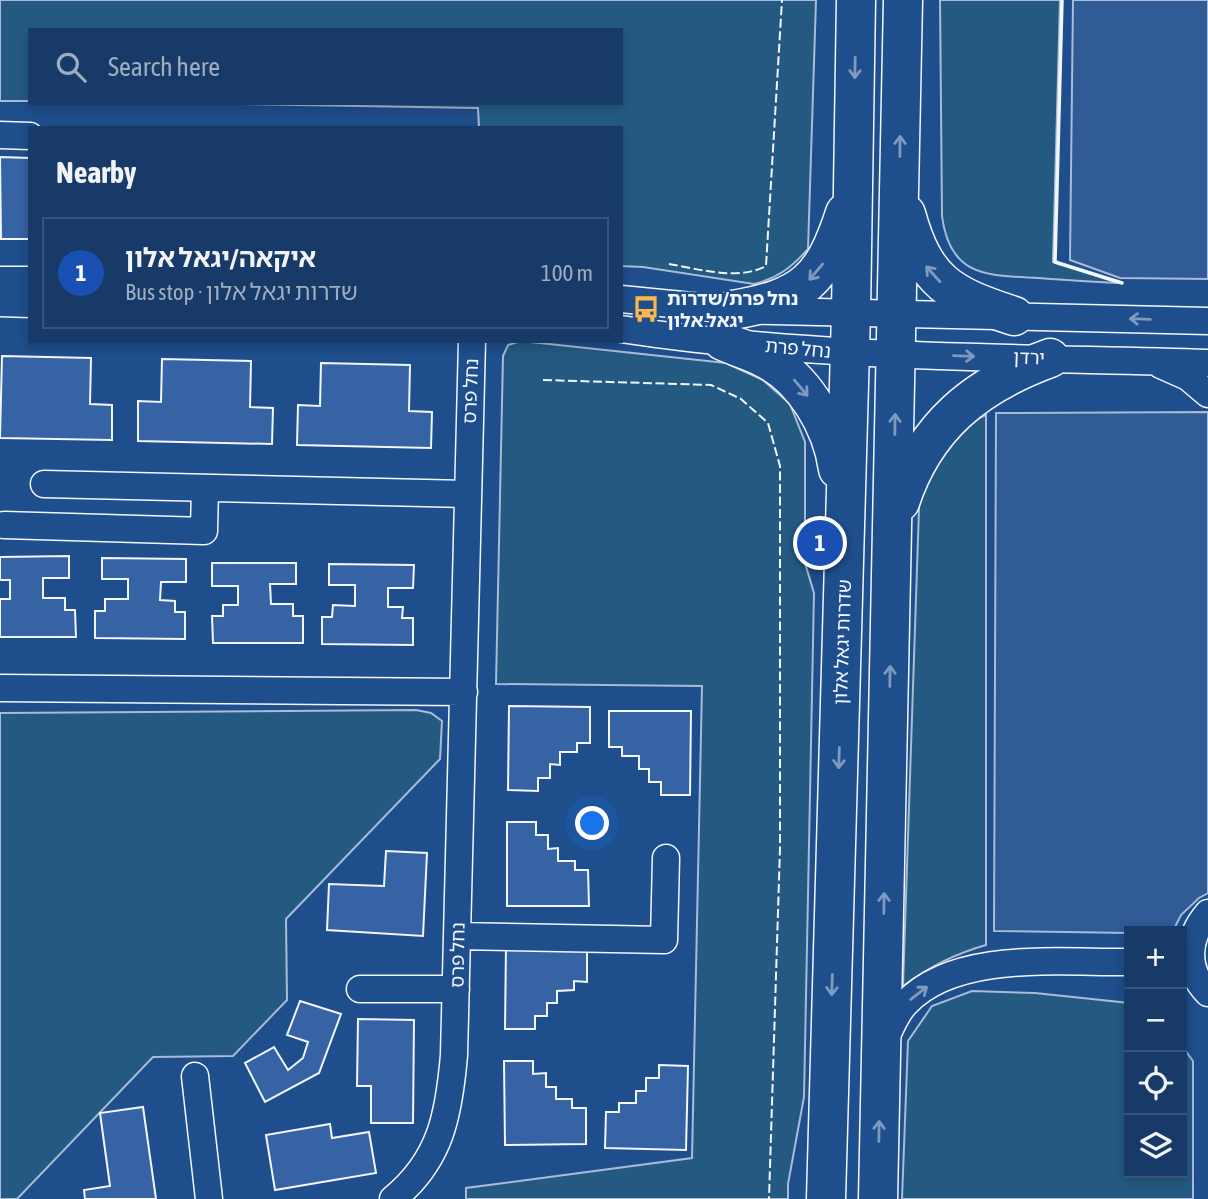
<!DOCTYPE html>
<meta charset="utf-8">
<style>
:root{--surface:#173a69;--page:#20416f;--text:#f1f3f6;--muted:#9eadc0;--line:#36547d;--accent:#ea580c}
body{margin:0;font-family:"Asap Condensed","Noto Sans Hebrew",sans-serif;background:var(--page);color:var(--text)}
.controls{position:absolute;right:21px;bottom:21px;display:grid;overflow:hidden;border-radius:0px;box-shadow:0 4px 10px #0003}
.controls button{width:63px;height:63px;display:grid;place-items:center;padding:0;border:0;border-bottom:2px solid var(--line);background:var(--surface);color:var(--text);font:35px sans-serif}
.you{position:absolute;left:593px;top:824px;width:24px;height:24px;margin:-18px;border:5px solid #fff;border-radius:50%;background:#1a73e8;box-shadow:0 0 0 10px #1a73e833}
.badge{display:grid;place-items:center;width:46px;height:46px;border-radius:50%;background:var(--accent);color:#fff;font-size:23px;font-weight:700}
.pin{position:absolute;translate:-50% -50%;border:4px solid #fff;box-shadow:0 2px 7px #0006}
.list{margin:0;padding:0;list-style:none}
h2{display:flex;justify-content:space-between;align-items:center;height:91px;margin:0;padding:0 28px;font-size:30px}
h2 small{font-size:23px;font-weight:400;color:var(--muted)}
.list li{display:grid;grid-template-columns:46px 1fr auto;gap:21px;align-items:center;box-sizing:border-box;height:112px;margin:0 14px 14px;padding:0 14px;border:2px solid var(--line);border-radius:0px}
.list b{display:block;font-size:26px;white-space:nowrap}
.list p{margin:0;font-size:23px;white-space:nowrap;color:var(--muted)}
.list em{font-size:23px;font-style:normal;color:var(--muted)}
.icon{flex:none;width:38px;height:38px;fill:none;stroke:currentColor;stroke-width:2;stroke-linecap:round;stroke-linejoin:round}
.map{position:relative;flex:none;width:1208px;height:1199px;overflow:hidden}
.search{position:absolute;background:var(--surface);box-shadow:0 4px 10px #0003;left:28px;top:28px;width:595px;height:77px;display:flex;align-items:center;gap:18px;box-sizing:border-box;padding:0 24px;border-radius:0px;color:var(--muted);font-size:26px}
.panel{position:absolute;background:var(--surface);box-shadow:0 4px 10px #0003;left:28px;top:126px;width:595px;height:217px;border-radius:0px}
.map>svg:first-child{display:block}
</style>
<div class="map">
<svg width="1208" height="1199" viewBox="0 0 1208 1199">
<rect width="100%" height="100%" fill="#1f4e8c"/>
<path fill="#245a82" stroke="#a8bbd7" stroke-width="2" d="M 0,0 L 816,0 L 808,249 C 792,267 778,278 754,284 L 643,267 L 621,266 L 621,128 L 479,128 L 478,108 L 179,103 L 621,103 L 621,30 L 30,30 L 30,101 L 0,101 Z
M 940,0 L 1060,0 L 1053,262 L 1120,283 C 1093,282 1065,280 1038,278 C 988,275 950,278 942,216 Z
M 521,341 L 726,363 L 763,380 L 790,404 L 805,442 L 805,563 L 814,593 L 804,1097 L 788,1184 L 788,1199 L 466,1199 L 466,1188 L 692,1158 L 702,686 L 496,684 L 503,356 L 508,345 Z
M 986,415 L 986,945 C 954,954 930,967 903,986 L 920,479 L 959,427 Z
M 416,710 L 431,713 L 442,721 L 440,759 L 286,919 L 287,1000 L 233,1056 L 153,1057 L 17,1199 L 0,1199 L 0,713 Z
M 972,991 L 1035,993 L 1129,1003 L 1129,1173 L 1182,1173 L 1182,1046 L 1193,1061 L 1193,1199 L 902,1199 L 908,1041 L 932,1006 Z"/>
<path fill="#305b95" stroke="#a8bbd7" stroke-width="2" d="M 1073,0 L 1208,0 L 1208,279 L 1120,278 L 1070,260 Z
M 1208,412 L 1208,893 L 1199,898 L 1181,915 L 1173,931 L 1129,931 L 1129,933 L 994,931 L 996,413 Z"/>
<path fill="#3563a3" stroke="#f2f6ff" stroke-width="2" d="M 0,157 L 30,158 L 30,239 L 1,239 Z
M 2,356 L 91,358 L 90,404 L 112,405 L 112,440 L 0,438 Z
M 162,359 L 251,361 L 250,407 L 273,408 L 272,444 L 138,441 L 138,401 L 161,402 Z
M 321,363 L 410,365 L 409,411 L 432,412 L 431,448 L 297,445 L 298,405 L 320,406 Z
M 69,556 L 69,578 L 43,578 L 43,598 L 65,598 L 65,610 L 75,610 L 76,637 L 0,637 L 0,599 L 10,599 L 10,580 L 0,580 L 0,557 Z
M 102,558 L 186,559 L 186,582 L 161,582 L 160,600 L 175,601 L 175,612 L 185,612 L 185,639 L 95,638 L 95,611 L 105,611 L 105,599 L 128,599 L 128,579 L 102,579 Z
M 212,563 L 296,563 L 296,584 L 270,584 L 271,604 L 293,604 L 293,616 L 303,616 L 303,643 L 213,643 L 212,616 L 223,616 L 223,605 L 238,605 L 238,586 L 212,586 Z
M 329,564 L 414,565 L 413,588 L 388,588 L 388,607 L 403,607 L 402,618 L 413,618 L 413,645 L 322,644 L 322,617 L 332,617 L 333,605 L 355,606 L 355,585 L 329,585 Z
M 509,706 L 590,707 L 590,743 L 577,743 L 577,752 L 560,752 L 560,765 L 550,764 L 550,778 L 538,778 L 538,791 L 508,790 Z
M 609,711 L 691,711 L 690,795 L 661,795 L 661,782 L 649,782 L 649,769 L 639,769 L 639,756 L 622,756 L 622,747 L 609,747 Z
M 507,822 L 536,822 L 536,835 L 548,835 L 548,849 L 558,848 L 558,861 L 575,861 L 575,870 L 588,870 L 589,906 L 507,906 Z
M 386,851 L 427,853 L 423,936 L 327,930 L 329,884 L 384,886 Z
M 506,945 L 587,946 L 587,982 L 574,981 L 574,990 L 557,991 L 557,1003 L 547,1003 L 547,1016 L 535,1016 L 535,1029 L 505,1029 Z
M 300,1001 L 341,1014 L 319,1073 L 265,1102 L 245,1063 L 274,1047 L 288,1070 L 303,1058 L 308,1042 L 287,1035 Z
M 358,1019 L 414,1020 L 413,1123 L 371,1123 L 371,1086 L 357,1086 Z
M 504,1061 L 533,1061 L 533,1074 L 546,1073 L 546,1087 L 556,1087 L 556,1099 L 572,1099 L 572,1108 L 586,1108 L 586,1144 L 505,1145 Z
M 659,1065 L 688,1066 L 686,1150 L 605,1148 L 606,1112 L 619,1112 L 619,1103 L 636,1103 L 636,1091 L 646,1091 L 646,1078 L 659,1078 Z
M 143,1107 L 156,1199 L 85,1199 L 84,1190 L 110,1186 L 100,1113 Z
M 330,1124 L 332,1138 L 369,1132 L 376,1173 L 275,1190 L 266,1135 Z"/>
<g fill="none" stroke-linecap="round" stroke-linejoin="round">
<defs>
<path id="minor" d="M 0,135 L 30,136
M 0,280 L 30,280
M 621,299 L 733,310 L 1208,321
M 0,303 L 30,304
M 621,329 C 815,359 1012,357 1208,363
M 1161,365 L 1188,377 L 1208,394
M 44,484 L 467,494
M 4,525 L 204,531 L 205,488
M 0,688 L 464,692
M 1208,913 C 1187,937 1184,969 1208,993
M 457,936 L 664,940 L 666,858
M 360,989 L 456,989
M 885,1040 C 891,1027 896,1013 906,1003 C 956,950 1062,963 1129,962
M 195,1076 L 209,1199
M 393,1199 C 441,1160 449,1114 454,1055 L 472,341"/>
<path id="highway" d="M 906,214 C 925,283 950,295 1014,316
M 733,310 C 803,298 823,281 845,213
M 723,341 C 736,347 751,351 764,358 C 804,377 832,426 838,469
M 900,502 C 925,426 976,385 1050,358
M 826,1199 L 851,313 L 856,0
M 878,1199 L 903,0"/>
</defs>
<use href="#minor" stroke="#f2f6ff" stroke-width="29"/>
<use href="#highway" stroke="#f2f6ff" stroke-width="41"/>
<use href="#minor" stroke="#1f4e8c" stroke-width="26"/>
<use href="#highway" stroke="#1f4e8c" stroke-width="38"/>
<path stroke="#f2f6ff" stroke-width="2" stroke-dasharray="9 3.5" stroke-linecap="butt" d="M 669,264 C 700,269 737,281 766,266 L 782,0
M 543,380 L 711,385 L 741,399 L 768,423 L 780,466 L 780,848 L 769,1199"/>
<path stroke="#f2f6ff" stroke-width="3.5" d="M 1062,0 L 1055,262 L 1122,283"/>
</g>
<defs><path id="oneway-shaft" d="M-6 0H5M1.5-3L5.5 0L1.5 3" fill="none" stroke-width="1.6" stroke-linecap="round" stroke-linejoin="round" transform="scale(1.75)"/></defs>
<g stroke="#7e9ac0">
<use href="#oneway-shaft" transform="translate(855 68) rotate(91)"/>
<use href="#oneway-shaft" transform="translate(900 146) rotate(-89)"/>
<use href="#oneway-shaft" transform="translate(816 272) rotate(130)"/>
<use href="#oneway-shaft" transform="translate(933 274) rotate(-132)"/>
<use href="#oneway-shaft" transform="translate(1140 319) rotate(-178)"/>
<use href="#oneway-shaft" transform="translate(964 356) rotate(2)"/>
<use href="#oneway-shaft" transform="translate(801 388) rotate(50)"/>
<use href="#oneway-shaft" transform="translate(895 424) rotate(-89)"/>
<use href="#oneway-shaft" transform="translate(890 676) rotate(-89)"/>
<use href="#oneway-shaft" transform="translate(839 758) rotate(92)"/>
<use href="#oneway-shaft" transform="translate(884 903) rotate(-89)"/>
<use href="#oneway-shaft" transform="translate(832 985) rotate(92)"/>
<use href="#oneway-shaft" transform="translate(919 993) rotate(-38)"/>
<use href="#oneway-shaft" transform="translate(879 1131) rotate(-89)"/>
</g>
<defs>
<symbol id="bus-bare" viewBox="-9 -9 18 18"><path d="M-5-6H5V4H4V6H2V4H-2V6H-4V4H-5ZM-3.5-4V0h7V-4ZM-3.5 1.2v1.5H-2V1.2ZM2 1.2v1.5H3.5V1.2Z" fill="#ffb74d" stroke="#1f4e8c" stroke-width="2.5" paint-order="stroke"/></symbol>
</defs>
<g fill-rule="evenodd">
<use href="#bus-bare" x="627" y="290" width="38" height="38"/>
</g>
<g text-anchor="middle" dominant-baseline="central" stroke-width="5" stroke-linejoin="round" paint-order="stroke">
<g font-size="19" font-weight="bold" fill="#f2f6ff" stroke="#1f4e8c" text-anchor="start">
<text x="667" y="298">נחל פרת/שדרות<tspan x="667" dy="22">יגאל אלון</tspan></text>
</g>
<g font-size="19" fill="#f2f6ff" stroke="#1f4e8c">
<text transform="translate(798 348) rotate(5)">נחל פרת</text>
<text transform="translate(1029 357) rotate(2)">ירדן</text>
<text transform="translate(470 391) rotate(-88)">נחל פרס</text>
<text transform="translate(842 642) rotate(-88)">שדרות יגאל אלון</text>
<text transform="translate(457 955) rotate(-89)">נחל פרס</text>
</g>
</g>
</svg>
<div class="controls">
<button>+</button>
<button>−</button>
<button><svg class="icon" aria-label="locate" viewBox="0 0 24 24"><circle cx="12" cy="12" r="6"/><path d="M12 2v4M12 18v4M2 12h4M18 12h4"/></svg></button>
<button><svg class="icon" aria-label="layers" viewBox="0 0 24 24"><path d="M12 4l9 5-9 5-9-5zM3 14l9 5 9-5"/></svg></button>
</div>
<div class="you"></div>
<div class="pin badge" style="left:820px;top:543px;background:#1a4fb4">1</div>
<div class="search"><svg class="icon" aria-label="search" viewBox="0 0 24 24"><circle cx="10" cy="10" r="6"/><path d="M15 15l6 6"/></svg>Search here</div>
<section class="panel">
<h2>Nearby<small></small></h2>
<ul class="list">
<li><span class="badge" style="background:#1a4fb4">1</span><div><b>איקאה/יגאל אלון</b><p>Bus stop · שדרות יגאל אלון</p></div><em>100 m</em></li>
</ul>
</section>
</div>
